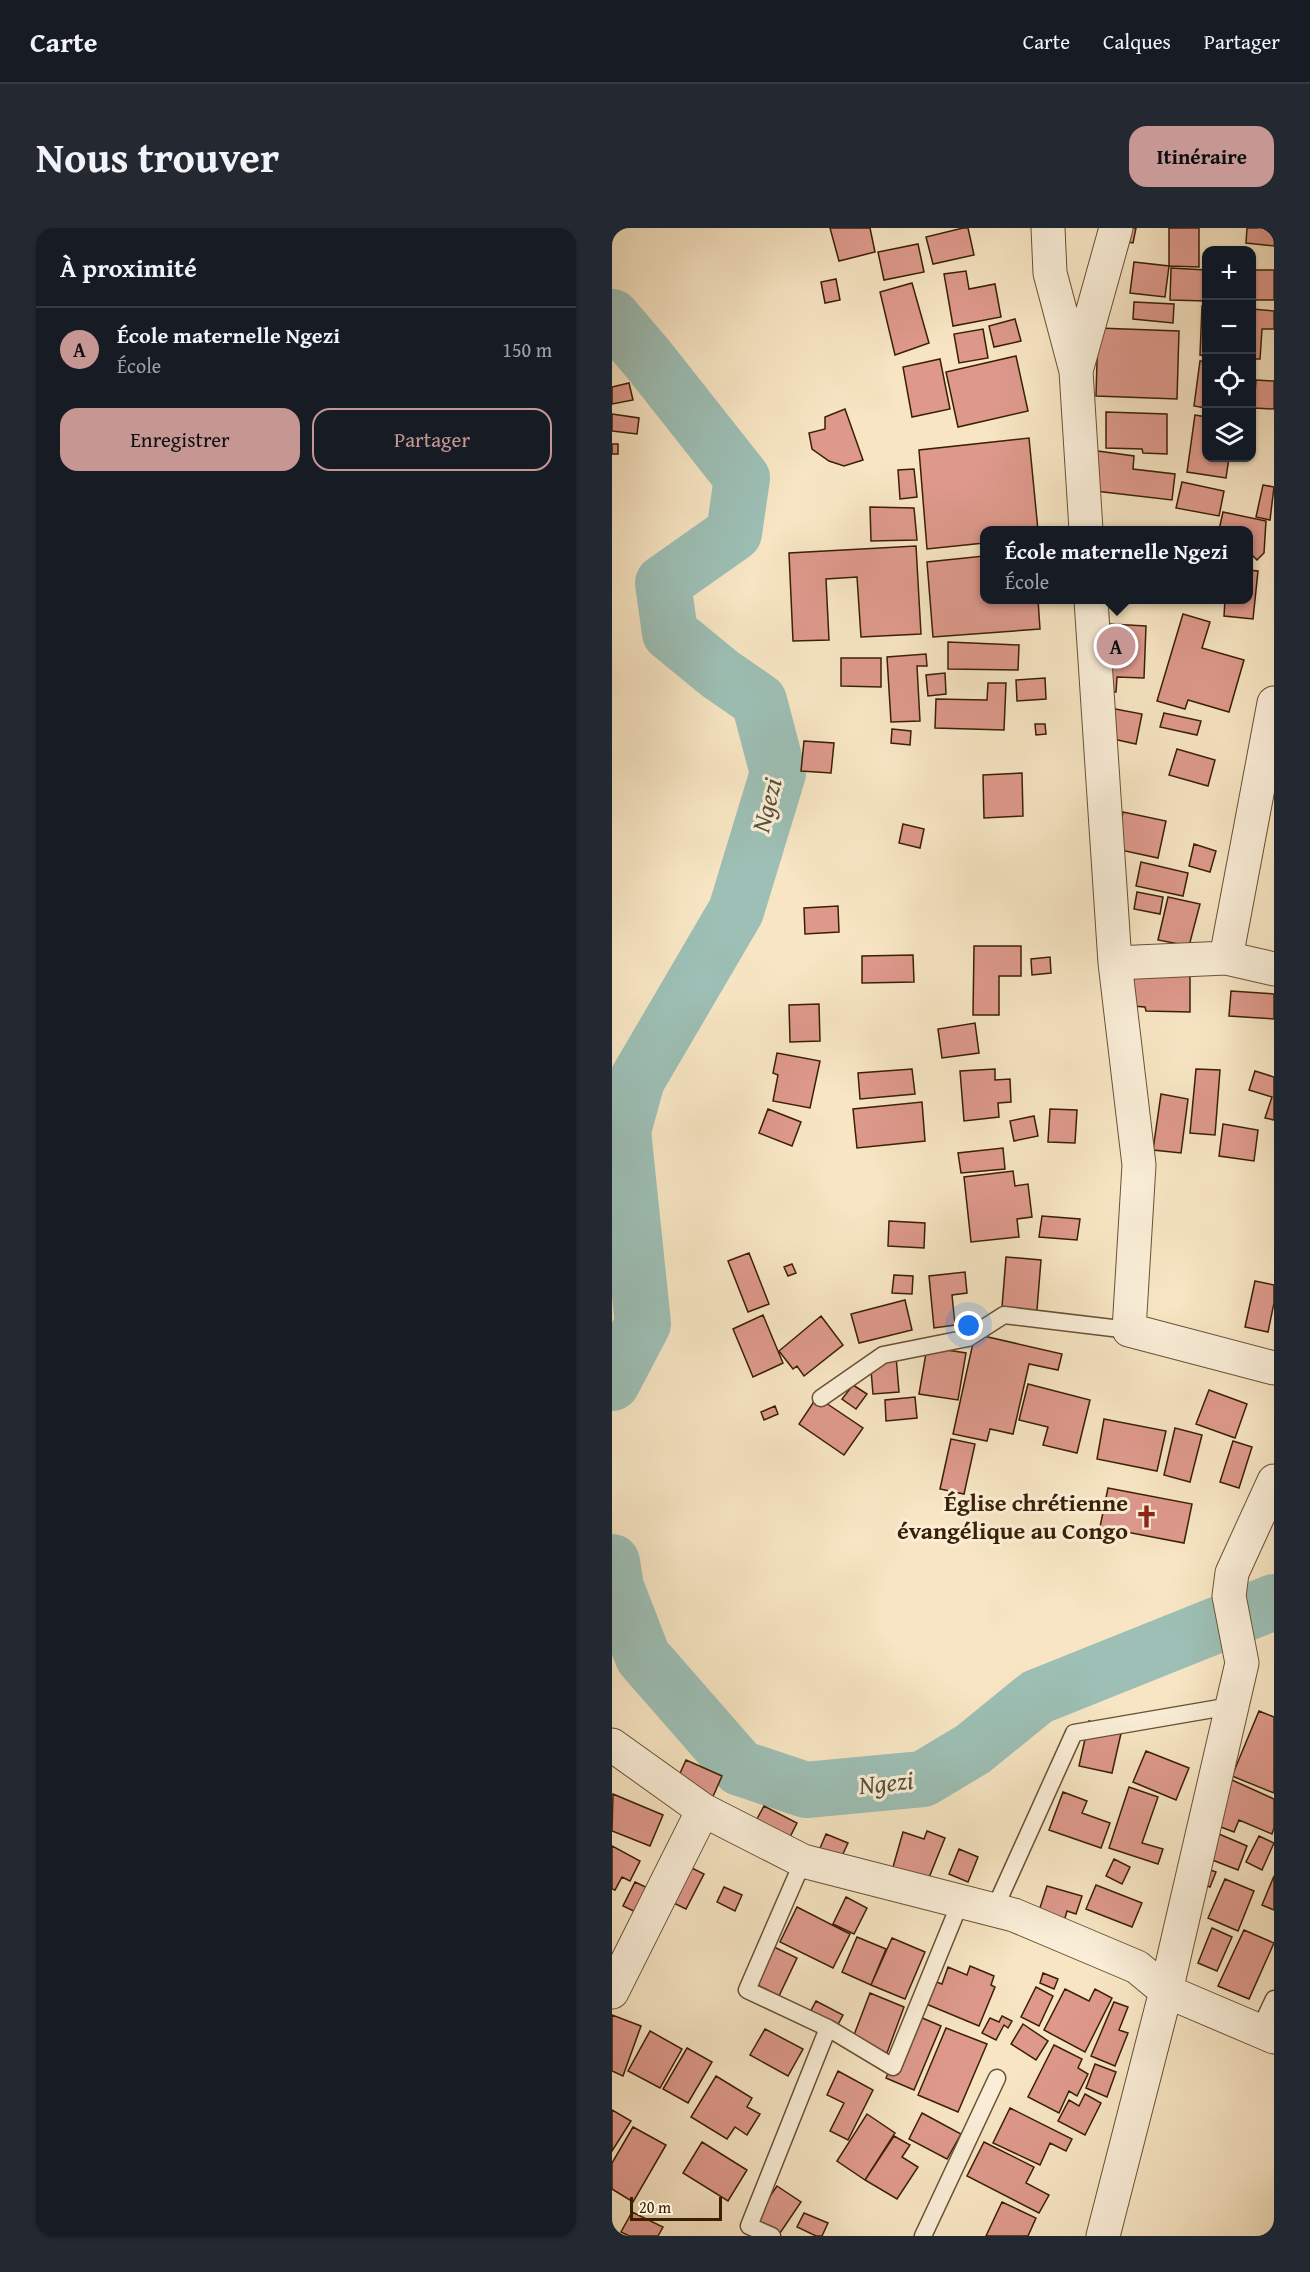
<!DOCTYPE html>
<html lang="fr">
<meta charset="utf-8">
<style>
:root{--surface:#171b24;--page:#242831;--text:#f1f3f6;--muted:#9ea1a6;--line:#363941;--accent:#c59692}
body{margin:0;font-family:"Gentium Book Plus",serif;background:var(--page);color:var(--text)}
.controls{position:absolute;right:18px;top:18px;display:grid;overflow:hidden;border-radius:12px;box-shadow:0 2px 4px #0004}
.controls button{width:54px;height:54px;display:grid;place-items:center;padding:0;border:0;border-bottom:2px solid var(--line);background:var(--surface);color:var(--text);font:30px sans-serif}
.scale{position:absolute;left:18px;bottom:15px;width:92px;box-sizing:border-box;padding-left:6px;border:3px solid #3a2003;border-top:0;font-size:16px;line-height:21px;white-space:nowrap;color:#3a2003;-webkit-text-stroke:4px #faeed8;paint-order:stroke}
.you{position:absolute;left:357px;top:1098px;width:21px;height:21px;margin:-15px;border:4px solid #fff;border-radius:50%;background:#1a73e8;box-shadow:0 0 0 9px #1a73e833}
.badge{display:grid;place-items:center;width:39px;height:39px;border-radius:50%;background:var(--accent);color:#111;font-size:20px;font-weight:700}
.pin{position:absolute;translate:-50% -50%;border:3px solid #fff;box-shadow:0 2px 6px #0006}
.popup{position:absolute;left:368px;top:298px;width:273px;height:78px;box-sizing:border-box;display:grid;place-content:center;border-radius:12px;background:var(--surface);filter:drop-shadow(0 2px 4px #0005);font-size:20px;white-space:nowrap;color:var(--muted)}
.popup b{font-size:22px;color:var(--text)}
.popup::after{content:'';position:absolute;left:50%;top:100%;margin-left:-12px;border:12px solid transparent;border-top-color:var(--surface)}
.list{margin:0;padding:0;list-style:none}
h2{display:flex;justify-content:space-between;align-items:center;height:78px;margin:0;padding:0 24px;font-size:26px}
h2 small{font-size:20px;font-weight:400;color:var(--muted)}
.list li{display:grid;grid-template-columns:39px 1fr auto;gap:18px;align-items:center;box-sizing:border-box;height:84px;padding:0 24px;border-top:2px solid var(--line)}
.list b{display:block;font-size:22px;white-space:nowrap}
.list p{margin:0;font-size:20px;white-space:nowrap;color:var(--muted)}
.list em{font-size:20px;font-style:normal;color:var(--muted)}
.actions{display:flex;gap:12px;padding:18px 24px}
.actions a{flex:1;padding:14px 0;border:2px solid var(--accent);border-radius:18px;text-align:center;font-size:21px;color:var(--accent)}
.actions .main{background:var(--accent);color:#111}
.icon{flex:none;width:33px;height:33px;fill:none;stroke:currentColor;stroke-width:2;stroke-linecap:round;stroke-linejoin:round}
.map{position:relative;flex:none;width:662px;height:2008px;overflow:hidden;border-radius:18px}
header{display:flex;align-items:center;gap:36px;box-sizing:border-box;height:84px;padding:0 30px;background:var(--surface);border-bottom:2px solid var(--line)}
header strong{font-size:28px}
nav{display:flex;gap:33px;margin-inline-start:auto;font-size:21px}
.intro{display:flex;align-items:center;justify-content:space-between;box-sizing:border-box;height:144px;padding:0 36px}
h1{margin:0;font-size:42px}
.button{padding:15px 27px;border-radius:18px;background:var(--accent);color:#111;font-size:21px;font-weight:700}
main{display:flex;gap:36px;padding:0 36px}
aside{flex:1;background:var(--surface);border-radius:18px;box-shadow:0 2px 4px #0004}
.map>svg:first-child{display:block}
</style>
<header>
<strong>Carte</strong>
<nav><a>Carte</a><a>Calques</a><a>Partager</a></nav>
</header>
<div class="intro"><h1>Nous trouver</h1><a class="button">Itinéraire</a></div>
<main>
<aside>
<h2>À proximité<small></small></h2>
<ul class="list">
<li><span class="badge">A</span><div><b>École maternelle Ngezi</b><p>École</p></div><em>150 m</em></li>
</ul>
<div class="actions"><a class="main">Enregistrer</a><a>Partager</a></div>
</aside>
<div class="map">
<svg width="662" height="2008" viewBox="0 0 662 2008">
<rect width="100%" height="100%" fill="#f7e5c3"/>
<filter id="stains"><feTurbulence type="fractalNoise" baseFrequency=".00333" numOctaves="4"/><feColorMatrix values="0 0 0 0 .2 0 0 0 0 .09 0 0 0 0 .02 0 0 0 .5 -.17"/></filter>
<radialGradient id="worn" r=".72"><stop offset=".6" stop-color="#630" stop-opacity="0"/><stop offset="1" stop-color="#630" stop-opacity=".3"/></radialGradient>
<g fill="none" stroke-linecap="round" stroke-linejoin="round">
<path stroke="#9dbfb5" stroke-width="56" d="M 0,89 L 36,131 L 130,250 L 122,305 L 51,355 L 58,405 L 108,446 L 147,473 L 166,545 L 124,683 L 25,852 L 11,903 L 31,1096 L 0,1155
M 0,1334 L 4,1359 L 31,1429 L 128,1540 L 194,1562 L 311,1551 L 361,1521 L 425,1469 L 662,1374"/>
</g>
<path fill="#de998c" stroke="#3a2003" stroke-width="1.5" d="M 218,0 L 258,0 L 263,24 L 227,33 Z
M 351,0 L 356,0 L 362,27 L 321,36 L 314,9 Z
M 506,0 L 524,0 L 521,15 L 505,12 Z
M 557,0 L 587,0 L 587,39 L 557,38 Z
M 635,0 L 662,0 L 662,18 L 634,15 Z
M 306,16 L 312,44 L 272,52 L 266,24 Z
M 522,34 L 557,38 L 553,69 L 518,65 Z
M 559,40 L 594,42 L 594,73 L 558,72 Z
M 640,42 L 662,42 L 662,72 L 640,72 Z
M 354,43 L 357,61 L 383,56 L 389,89 L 341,98 L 332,46 Z
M 224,51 L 228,72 L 213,75 L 209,54 Z
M 300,55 L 317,115 L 283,127 L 268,64 Z
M 522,74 L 562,76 L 561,95 L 521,91 Z
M 590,78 L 594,78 L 594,128 L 588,127 Z
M 640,81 L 662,83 L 662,101 L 650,101 L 648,131 L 640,131 Z
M 403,91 L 409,113 L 382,119 L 377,98 Z
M 486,100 L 567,103 L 565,171 L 484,168 Z
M 371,101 L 376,130 L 347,135 L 342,106 Z
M 404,128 L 416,183 L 346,199 L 334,144 Z
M 328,131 L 338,181 L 300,189 L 291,139 Z
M 588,133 L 594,133 L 594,180 L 582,178 Z
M 644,152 L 662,153 L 662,181 L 642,180 Z
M 17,155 L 21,172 L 0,176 L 0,159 Z
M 233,181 L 251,232 L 232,238 L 217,233 L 200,221 L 197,205 L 213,201 L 213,189 Z
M 494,184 L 555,186 L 555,226 L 531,225 L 530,221 L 494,220 Z
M 0,186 L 27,190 L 25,206 L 0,203 Z
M 583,187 L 594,189 L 594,230 L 629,230 L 628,232 L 617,230 L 614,250 L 575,244 Z
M 417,210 L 426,302 L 372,302 L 372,315 L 315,321 L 307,222 Z
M 0,216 L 6,216 L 6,226 L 0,226 Z
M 471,221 L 522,228 L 521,241 L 563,246 L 560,272 L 466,261 Z
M 302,241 L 305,269 L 288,271 L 286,242 Z
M 570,254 L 612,263 L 607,288 L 564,280 Z
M 651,257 L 662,259 L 658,292 L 644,289 Z
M 258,279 L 302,280 L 305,312 L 259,313 Z
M 611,284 L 654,293 L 652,325 L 645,332 L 636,323 L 636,302 L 607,302 Z
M 304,318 L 309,406 L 249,409 L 245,349 L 214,351 L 217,412 L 181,413 L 177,325 Z
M 372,328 L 372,372 L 426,372 L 428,401 L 321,409 L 315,334 Z
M 636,342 L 646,343 L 641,391 L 612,388 L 613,372 L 636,372 Z
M 571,386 L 598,394 L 590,420 L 632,432 L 617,484 L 576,472 L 573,481 L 545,473 Z
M 497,396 L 534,398 L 532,450 L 505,449 L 504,464 L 472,463 L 495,441 Z
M 336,414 L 407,417 L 406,442 L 336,441 Z
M 314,426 L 315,438 L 305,438 L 308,493 L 279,494 L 275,429 Z
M 229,430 L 269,430 L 269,459 L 229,458 Z
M 333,445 L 334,466 L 316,468 L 314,447 Z
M 433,450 L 434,471 L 405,473 L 404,452 Z
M 376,455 L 394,455 L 392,502 L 323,500 L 324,471 L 375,472 Z
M 498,480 L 530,486 L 524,516 L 492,509 Z
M 552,485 L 589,493 L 585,507 L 548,499 Z
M 423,496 L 433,496 L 434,506 L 424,507 Z
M 280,501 L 299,503 L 298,517 L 279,515 Z
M 192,513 L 222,515 L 219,545 L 189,543 Z
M 565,521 L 603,532 L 596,558 L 557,547 Z
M 410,545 L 411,588 L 372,590 L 371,547 Z
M 511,584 L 554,593 L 546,630 L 504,621 Z
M 291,596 L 312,601 L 308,620 L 287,615 Z
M 582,616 L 604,623 L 598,644 L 577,638 Z
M 529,634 L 576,645 L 571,668 L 524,658 Z
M 525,664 L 551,669 L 548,686 L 522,681 Z
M 556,669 L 588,676 L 577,718 L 546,712 Z
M 226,678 L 227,704 L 193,706 L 192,680 Z
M 362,718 L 409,718 L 409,748 L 387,748 L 387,787 L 361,787 Z
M 301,727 L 302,754 L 250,755 L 250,728 Z
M 438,729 L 439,745 L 420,747 L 419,731 Z
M 520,743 L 578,744 L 578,784 L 534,783 L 533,779 L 520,778 Z
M 619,763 L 662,766 L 662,791 L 617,788 Z
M 207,776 L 208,813 L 178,814 L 177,777 Z
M 363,795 L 367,825 L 330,830 L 326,801 Z
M 165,825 L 208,833 L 198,880 L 161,873 L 166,847 L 161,845 Z
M 300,841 L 303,866 L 248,871 L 246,845 Z
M 383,841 L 383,852 L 398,851 L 399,874 L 386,875 L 387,889 L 352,893 L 348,843 Z
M 584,841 L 608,842 L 603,907 L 578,905 Z
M 643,843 L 662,849 L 662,892 L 653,890 L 660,869 L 637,862 Z
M 549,866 L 576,871 L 569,925 L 541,922 Z
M 310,874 L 313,913 L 245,920 L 241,881 Z
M 156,881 L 189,894 L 180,918 L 147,905 Z
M 438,881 L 465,882 L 463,915 L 436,914 Z
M 422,888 L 426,908 L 402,913 L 398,893 Z
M 611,896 L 646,902 L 642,933 L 607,928 Z
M 391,920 L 393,941 L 349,945 L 346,925 Z
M 401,943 L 403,958 L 416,956 L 420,989 L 405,991 L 407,1009 L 359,1014 L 352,949 Z
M 430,988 L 468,991 L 465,1012 L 427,1009 Z
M 277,993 L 313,995 L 312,1020 L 276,1018 Z
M 137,1025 L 157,1076 L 136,1084 L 116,1033 Z
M 394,1029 L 429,1032 L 424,1094 L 389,1092 Z
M 180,1036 L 184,1045 L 176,1048 L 172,1039 Z
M 353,1044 L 355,1065 L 340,1067 L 343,1097 L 322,1100 L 317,1048 Z
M 282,1047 L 301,1048 L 300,1066 L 280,1065 Z
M 643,1053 L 662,1057 L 662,1075 L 656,1104 L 633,1099 Z
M 293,1072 L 300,1102 L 247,1115 L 239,1086 Z
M 151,1087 L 171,1135 L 141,1149 L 121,1101 Z
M 209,1088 L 231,1117 L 192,1148 L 185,1138 L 181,1141 L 167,1123 Z
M 363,1106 L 450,1126 L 446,1142 L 417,1136 L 401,1206 L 378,1201 L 375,1213 L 341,1206 Z
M 315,1119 L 354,1125 L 346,1172 L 307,1166 Z
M 284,1128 L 287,1164 L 261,1166 L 258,1130 Z
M 416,1156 L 478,1172 L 465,1225 L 431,1217 L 436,1199 L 407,1192 Z
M 241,1157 L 255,1166 L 244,1181 L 230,1171 Z
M 597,1162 L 635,1176 L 623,1210 L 584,1196 Z
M 205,1169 L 251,1200 L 232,1227 L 187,1196 Z
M 303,1169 L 305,1190 L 274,1193 L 273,1172 Z
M 163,1178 L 166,1186 L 152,1192 L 149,1184 Z
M 492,1191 L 554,1203 L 545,1243 L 485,1231 Z
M 563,1200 L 590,1207 L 578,1254 L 552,1247 Z
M 339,1211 L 363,1216 L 352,1266 L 328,1261 Z
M 621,1213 L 640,1219 L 627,1260 L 608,1254 Z
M 496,1260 L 580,1276 L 572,1315 L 488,1299 Z
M 647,1483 L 662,1489 L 662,1565 L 620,1548 Z
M 477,1493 L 510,1501 L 500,1545 L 467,1538 Z
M 534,1523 L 577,1540 L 564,1572 L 521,1554 Z
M 74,1532 L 110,1548 L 95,1582 L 59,1565 Z
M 620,1552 L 662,1571 L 662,1600 L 660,1606 L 627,1592 L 622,1604 L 601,1596 Z
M 517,1559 L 546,1569 L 530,1615 L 551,1621 L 546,1636 L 497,1620 Z
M 451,1564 L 475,1573 L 470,1585 L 498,1595 L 489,1620 L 437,1602 Z
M 1,1566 L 51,1587 L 38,1618 L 0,1603 Z
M 152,1578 L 185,1595 L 173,1619 L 139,1602 Z
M 315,1603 L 333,1610 L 314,1657 L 279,1646 L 291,1604 L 312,1611 Z
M 600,1603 L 635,1618 L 626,1642 L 590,1628 Z
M 214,1606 L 236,1615 L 224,1641 L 203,1632 Z
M 647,1608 L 662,1615 L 650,1642 L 634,1634 Z
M 0,1618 L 28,1633 L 18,1653 L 10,1649 L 3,1662 L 0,1661 Z
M 347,1621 L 366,1629 L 356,1654 L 337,1646 Z
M 502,1631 L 518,1639 L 510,1656 L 494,1648 Z
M 64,1632 L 92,1646 L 74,1681 L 47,1668 Z
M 590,1639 L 604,1644 L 598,1659 L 584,1654 Z
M 662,1648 L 662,1682 L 650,1677 Z
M 613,1651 L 642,1663 L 626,1703 L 596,1690 Z
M 23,1654 L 40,1662 L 28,1686 L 11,1678 Z
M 484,1657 L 530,1675 L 520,1699 L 474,1681 Z
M 435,1658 L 470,1668 L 464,1686 L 455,1683 L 451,1697 L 425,1689 Z
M 112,1659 L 130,1667 L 123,1683 L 105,1674 Z
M 234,1669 L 255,1680 L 242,1706 L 221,1696 Z
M 185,1679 L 238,1706 L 221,1740 L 168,1714 Z
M 600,1700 L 620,1709 L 605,1743 L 586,1735 Z
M 632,1702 L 662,1715 L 637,1771 L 606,1758 Z
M 245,1709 L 274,1721 L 259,1757 L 230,1744 Z
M 280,1710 L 313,1724 L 293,1771 L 259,1757 Z
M 158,1717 L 185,1730 L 167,1768 L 140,1754 Z
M 358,1738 L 382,1748 L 379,1757 L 383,1759 L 367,1798 L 307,1773 L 316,1751 L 330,1756 L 336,1739 L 355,1747 Z
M 431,1745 L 446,1751 L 442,1761 L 428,1755 Z
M 424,1759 L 441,1768 L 427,1798 L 409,1789 Z
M 453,1761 L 477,1773 L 483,1761 L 500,1770 L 473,1824 L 432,1802 Z
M 258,1765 L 292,1779 L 272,1833 L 237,1820 Z
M 204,1773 L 231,1787 L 222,1804 L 195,1790 Z
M 502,1774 L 516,1779 L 507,1802 L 516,1805 L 503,1838 L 479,1828 Z
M 301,1786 L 329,1798 L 302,1862 L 274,1850 Z
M 0,1787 L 29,1798 L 11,1848 L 0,1843 Z
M 390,1788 L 400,1793 L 396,1800 L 392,1797 L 384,1812 L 370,1805 L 378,1790 L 387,1794 Z
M 411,1796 L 436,1813 L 424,1832 L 399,1816 Z
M 334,1800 L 375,1816 L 346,1884 L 306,1867 Z
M 153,1801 L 191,1821 L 176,1848 L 138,1827 Z
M 38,1803 L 70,1821 L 48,1860 L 16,1843 Z
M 442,1817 L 470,1831 L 466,1840 L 476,1846 L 465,1868 L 457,1863 L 447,1885 L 416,1869 Z
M 75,1820 L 100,1834 L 76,1875 L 51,1861 Z
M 483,1836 L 504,1844 L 495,1869 L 474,1860 Z
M 226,1843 L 261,1862 L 236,1912 L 218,1903 L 232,1875 L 215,1867 Z
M 104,1848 L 140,1870 L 135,1879 L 148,1886 L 135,1907 L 123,1899 L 115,1911 L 79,1889 Z
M 473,1866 L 489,1875 L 473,1907 L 446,1893 L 457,1872 L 467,1878 Z
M 398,1880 L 460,1911 L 454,1923 L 438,1915 L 428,1937 L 381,1915 Z
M 0,1882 L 19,1893 L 0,1923 Z
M 310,1885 L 349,1906 L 335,1931 L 297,1911 Z
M 255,1886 L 283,1905 L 253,1952 L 225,1933 Z
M 21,1899 L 54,1917 L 21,1974 L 0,1961 L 0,1935 Z
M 282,1908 L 298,1917 L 290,1929 L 306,1939 L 285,1971 L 253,1952 Z
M 90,1914 L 135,1942 L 116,1973 L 71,1945 Z
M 372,1914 L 422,1939 L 414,1955 L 437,1967 L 427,1985 L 355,1948 Z
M 165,1958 L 189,1974 L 166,2008 L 141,1993 Z
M 390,1974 L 424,1990 L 416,2008 L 374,2008 Z
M 20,1984 L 51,1999 L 46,2008 L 17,2008 L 9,2004 Z
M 192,1985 L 216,1995 L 210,2008 L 204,2008 L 185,1999 Z"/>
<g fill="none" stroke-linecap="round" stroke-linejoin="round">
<defs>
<path id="service" d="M 209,1170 L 271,1127 L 356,1110 L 392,1087 L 517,1102
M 382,1682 L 462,1505 L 619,1478
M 216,1800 L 281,1839 L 348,1675
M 647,1803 L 662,1771
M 160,2008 L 137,1998 L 216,1800 L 135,1762 L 191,1633
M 311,2008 L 385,1850"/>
<path id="minor" d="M 436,0 L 438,45 L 464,143 L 474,302
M 464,143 L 504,0
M 479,372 L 503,735 L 527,937 L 517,1102 L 662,1140
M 614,730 L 662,475
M 503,735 L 614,730 L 662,741
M 0,1517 L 91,1582 L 191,1633 L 402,1687 L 525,1739 L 554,1763 L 662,1809
M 0,1764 L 91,1582
M 491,2008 L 554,1763 L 630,1435 L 617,1368 L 620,1345 L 662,1253"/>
</defs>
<use href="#service" stroke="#695133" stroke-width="19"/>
<use href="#minor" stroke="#695133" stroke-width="35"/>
<use href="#service" stroke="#faeed8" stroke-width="16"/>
<use href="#minor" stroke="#faeed8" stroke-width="33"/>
</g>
<defs>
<symbol id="church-bare" viewBox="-9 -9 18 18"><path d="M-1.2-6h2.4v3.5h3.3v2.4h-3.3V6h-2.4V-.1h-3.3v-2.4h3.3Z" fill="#8f2418" stroke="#faeed8" stroke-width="2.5" paint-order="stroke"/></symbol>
</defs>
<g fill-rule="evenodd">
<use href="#church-bare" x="518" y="1272" width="33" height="33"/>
</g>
<g text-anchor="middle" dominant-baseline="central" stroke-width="6" stroke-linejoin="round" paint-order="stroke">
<g font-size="24" font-weight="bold" fill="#3a2003" stroke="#faeed8" text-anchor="end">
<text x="516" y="1274">Église chrétienne<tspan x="516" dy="28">évangélique au Congo</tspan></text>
</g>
<g font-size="26" font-style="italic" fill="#585038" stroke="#faeed8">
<text transform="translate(154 577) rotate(-76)">Ngezi</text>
<text transform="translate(274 1554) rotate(-6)">Ngezi</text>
</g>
</g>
<rect width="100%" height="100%" filter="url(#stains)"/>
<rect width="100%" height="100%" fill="url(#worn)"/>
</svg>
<div class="controls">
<button>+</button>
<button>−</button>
<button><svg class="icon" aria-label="locate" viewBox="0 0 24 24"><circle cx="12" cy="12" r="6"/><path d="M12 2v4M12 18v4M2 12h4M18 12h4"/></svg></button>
<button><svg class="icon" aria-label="layers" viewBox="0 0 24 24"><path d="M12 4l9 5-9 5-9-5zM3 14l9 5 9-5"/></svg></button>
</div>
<div class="scale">20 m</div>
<div class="you"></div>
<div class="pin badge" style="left:504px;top:418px">A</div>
<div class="popup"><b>École maternelle Ngezi</b>École</div>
</div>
</main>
